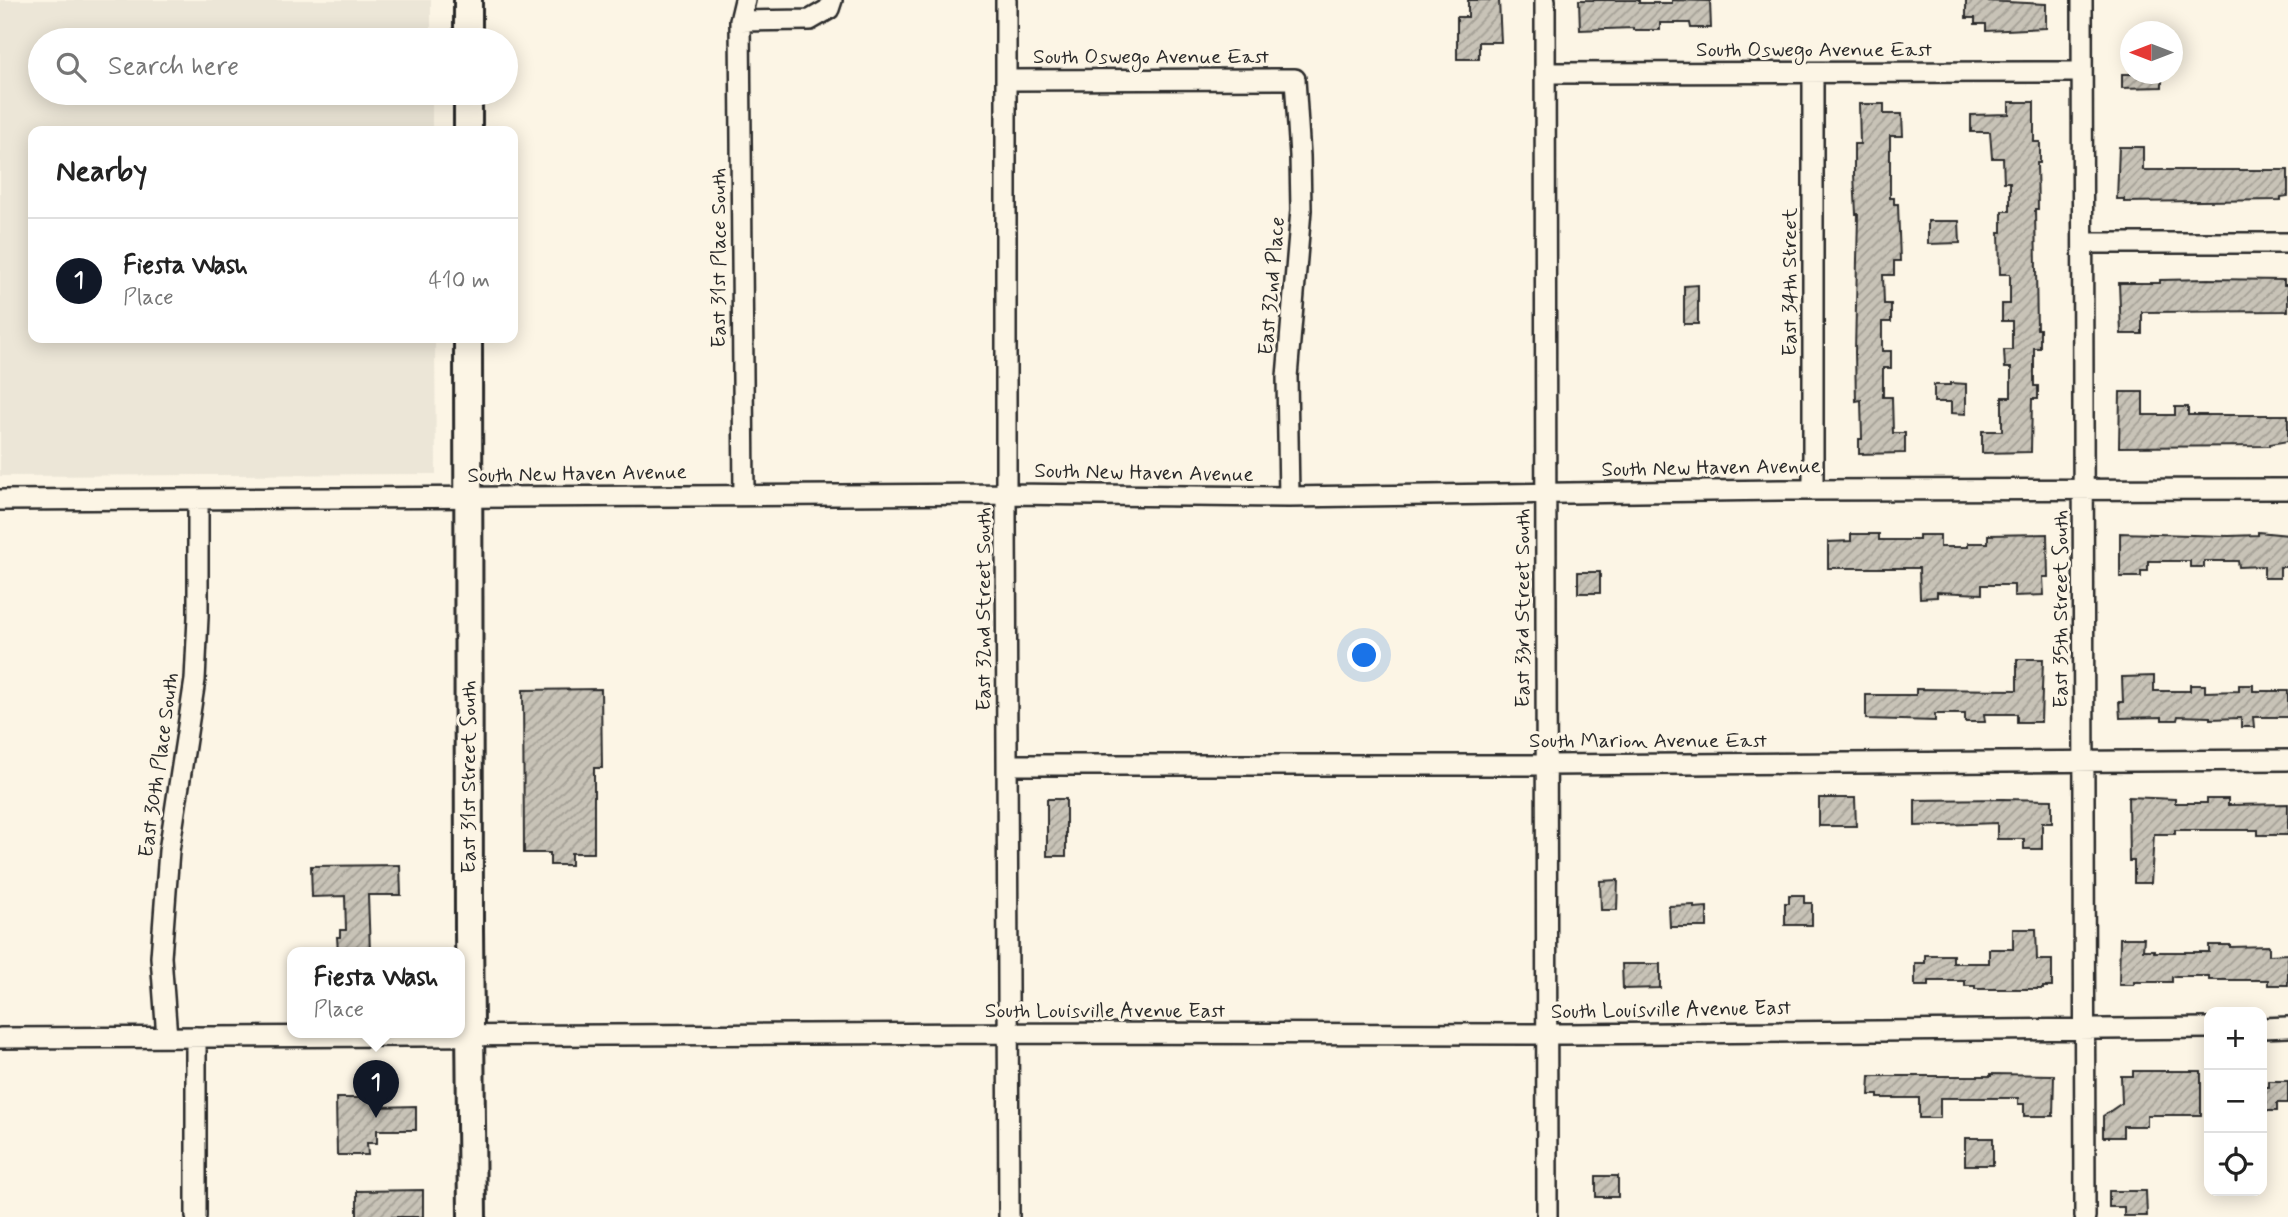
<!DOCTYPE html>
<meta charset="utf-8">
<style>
:root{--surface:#fff;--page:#f6f6f6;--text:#222;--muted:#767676;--line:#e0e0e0;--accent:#111827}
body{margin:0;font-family:Mynerve,sans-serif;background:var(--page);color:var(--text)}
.controls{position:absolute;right:21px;bottom:21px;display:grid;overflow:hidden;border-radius:14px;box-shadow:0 4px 18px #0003}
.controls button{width:63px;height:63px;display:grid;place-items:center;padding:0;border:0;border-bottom:2px solid var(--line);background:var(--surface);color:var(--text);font:35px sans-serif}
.compass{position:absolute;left:2120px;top:21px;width:63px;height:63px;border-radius:50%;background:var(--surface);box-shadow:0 4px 18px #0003;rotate:270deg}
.you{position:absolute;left:1365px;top:656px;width:24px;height:24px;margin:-18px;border:5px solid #fff;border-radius:50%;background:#1a73e8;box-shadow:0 0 0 10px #1a73e833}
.badge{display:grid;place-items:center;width:46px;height:46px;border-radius:50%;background:var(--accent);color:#fff;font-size:23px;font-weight:700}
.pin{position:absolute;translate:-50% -58px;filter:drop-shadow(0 2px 4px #0008)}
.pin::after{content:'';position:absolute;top:37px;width:24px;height:21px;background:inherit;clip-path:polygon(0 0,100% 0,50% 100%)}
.popup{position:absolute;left:287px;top:947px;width:178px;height:91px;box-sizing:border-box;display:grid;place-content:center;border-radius:14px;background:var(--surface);filter:drop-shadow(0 2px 5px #0005);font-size:23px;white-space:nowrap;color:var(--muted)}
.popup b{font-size:26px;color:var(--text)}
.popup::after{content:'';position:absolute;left:50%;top:100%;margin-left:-14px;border:14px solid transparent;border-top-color:var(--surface)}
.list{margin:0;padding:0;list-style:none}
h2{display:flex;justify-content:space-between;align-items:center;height:91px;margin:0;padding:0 28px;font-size:30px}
h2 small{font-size:23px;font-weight:400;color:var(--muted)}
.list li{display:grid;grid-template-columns:46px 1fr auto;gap:21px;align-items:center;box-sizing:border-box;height:126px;padding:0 28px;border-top:2px solid var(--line)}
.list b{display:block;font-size:26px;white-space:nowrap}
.list p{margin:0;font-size:23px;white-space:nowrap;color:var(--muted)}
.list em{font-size:23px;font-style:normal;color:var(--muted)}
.icon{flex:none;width:38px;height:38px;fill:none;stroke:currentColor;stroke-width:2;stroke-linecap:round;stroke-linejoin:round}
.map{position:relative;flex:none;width:2288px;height:1217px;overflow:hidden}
.search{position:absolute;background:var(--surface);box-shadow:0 4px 18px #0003;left:28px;top:28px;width:490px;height:77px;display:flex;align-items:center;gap:18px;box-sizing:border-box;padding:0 24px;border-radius:38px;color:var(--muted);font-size:26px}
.panel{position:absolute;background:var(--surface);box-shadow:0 4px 18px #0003;left:28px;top:126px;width:490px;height:217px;border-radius:14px}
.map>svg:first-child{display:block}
</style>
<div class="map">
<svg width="2288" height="1217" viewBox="0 0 2288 1217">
<defs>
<pattern id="building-hatch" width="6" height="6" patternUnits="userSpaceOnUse" patternTransform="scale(1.75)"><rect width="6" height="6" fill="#c8c3b7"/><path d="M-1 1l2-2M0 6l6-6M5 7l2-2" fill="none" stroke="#a39f95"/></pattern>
</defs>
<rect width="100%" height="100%" fill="#fcf5e5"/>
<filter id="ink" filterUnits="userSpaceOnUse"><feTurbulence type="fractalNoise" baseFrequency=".0143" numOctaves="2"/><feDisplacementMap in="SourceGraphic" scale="14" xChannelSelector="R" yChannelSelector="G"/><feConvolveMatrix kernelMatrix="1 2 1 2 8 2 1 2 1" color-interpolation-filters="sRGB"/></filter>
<g filter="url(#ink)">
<path fill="#ece6d7" d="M 0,0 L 431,0 L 431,40 L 40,40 L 40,93 L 432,93 L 432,131 L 33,131 L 33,338 L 435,338 L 436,474 L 0,476 Z"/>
<path fill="url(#building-hatch)" stroke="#2b2b2b" stroke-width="2" d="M 1468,0 L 1499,0 L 1501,42 L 1479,42 L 1479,59 L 1457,59 L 1457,17 L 1468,17 Z
M 1579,0 L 1639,0 L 1639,3 L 1672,3 L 1672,0 L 1710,1 L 1711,28 L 1691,28 L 1690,23 L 1660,23 L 1660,30 L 1633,30 L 1633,28 L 1580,30 Z
M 1966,0 L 2046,4 L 2046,28 L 1986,31 L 1986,24 L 1975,24 L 1975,18 L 1966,18 Z
M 2122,74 L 2162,74 L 2162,87 L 2122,88 Z
M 2009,102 L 2034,102 L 2034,142 L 2040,142 L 2040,163 L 2037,163 L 2038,209 L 2035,209 L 2037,329 L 2040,329 L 2040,348 L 2034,348 L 2034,386 L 2038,386 L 2038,399 L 2032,399 L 2031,452 L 1982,453 L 1982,431 L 2002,431 L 2002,397 L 2011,397 L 2011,368 L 2005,368 L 2004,350 L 2012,350 L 2012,321 L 2002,321 L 2002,304 L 2010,304 L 2010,274 L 2000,274 L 1999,232 L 2002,232 L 2002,211 L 2010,211 L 2010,182 L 2004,182 L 2003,158 L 1992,158 L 1990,132 L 1971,132 L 1971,115 L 2009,114 Z
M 1859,104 L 1884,104 L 1884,114 L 1902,114 L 1903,136 L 1890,136 L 1890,198 L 1894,198 L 1894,204 L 1898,204 L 1900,261 L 1894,261 L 1894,275 L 1883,275 L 1884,304 L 1891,304 L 1891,322 L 1882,322 L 1882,351 L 1891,351 L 1891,368 L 1883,368 L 1883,397 L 1892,397 L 1893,433 L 1905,433 L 1905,453 L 1859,454 L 1859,439 L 1862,439 L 1861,400 L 1856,401 L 1855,352 L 1858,214 L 1856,214 L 1854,174 L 1854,144 L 1860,144 Z
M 2119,147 L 2143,147 L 2143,170 L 2288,170 L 2288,196 L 2281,197 L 2281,200 L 2124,202 L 2124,199 L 2117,199 Z
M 1928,221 L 1959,221 L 1960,243 L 1928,244 Z
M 2208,279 L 2284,280 L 2284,285 L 2288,285 L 2288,311 L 2142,312 L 2142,334 L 2121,334 L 2119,283 L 2160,283 L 2160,280 Z
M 1698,285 L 1698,324 L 1684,324 L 1684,286 Z
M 1951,383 L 1966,384 L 1966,414 L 1951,413 L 1951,402 L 1934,402 L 1934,385 L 1951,385 Z
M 2120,392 L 2143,392 L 2143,415 L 2175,415 L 2175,407 L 2188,407 L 2188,415 L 2288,415 L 2288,441 L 2270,444 L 2270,446 L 2119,447 Z
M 2258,532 L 2288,535 L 2288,567 L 2280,567 L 2280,578 L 2264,578 L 2264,566 L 2239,567 L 2238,561 L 2204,561 L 2204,567 L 2190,567 L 2190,561 L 2148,561 L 2148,571 L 2141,571 L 2141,577 L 2120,577 L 2120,533 L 2229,536 L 2258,535 Z
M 1851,534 L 1879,534 L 1879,540 L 1919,540 L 1919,535 L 1940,535 L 1940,547 L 1968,547 L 1968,543 L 1988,543 L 1988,535 L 2047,534 L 2048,577 L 2043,577 L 2044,595 L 2014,596 L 2014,585 L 1982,585 L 1982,594 L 1937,592 L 1937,597 L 1920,598 L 1919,568 L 1828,568 L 1828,542 L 1851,541 Z
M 1578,572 L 1600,572 L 1600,593 L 1578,593 Z
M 2017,659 L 2043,659 L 2041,722 L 2017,722 L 2017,714 L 1984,714 L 1985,722 L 1965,722 L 1965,714 L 1935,714 L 1935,721 L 1866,719 L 1866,695 L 1916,695 L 1916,689 L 2017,690 Z
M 2154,676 L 2154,691 L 2190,691 L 2190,685 L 2205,685 L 2205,692 L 2239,691 L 2239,685 L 2253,685 L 2253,691 L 2288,691 L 2288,717 L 2253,717 L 2254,727 L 2241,727 L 2241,718 L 2210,719 L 2210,717 L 2178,716 L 2177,720 L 2162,720 L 2162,717 L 2120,718 L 2119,702 L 2123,702 L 2122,677 Z
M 601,689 L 602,768 L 594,768 L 594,853 L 571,853 L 571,865 L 550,865 L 550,853 L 524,853 L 523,690 Z
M 2128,797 L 2175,799 L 2175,803 L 2207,803 L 2207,799 L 2228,799 L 2228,805 L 2288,804 L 2288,835 L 2258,835 L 2258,830 L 2175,830 L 2175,834 L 2154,834 L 2151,883 L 2134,883 L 2134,861 L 2129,861 Z
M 1819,798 L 1855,798 L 1856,826 L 1819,826 Z
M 1047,799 L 1066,799 L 1066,856 L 1047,856 Z
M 2003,799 L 2052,800 L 2052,823 L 2042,823 L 2042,849 L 2024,849 L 2024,839 L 1997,839 L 1997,823 L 1915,826 L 1915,800 Z
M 400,865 L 401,895 L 368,895 L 370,952 L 338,952 L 337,937 L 340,937 L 340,930 L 346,930 L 345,896 L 312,897 L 311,866 Z
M 1618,880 L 1617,910 L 1601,910 L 1600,881 Z
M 1789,895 L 1804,895 L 1804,903 L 1812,903 L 1812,925 L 1785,925 L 1785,903 L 1789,903 Z
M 1694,905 L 1694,908 L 1707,907 L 1707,927 L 1670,927 L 1669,906 Z
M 2013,929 L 2036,929 L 2037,960 L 2052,960 L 2052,987 L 2043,987 L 2043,989 L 1975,989 L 1975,986 L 1965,986 L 1965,981 L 1929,981 L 1929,986 L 1915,986 L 1915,963 L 1925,963 L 1925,955 L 1953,955 L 1953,963 L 1989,963 L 1989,949 L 2013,949 Z
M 2120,938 L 2144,938 L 2143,950 L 2154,950 L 2154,952 L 2209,952 L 2209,945 L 2230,945 L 2230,947 L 2269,946 L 2269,955 L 2288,954 L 2288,985 L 2268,985 L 2268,980 L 2209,980 L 2209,976 L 2176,976 L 2172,977 L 2172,982 L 2134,982 L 2134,985 L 2119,985 Z
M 1622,964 L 1660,964 L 1660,988 L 1623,989 Z
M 2133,1071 L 2201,1071 L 2201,1115 L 2147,1115 L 2147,1126 L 2123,1126 L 2123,1137 L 2103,1137 L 2103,1116 L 2122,1103 L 2121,1076 L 2133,1076 Z
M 1991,1074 L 2054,1075 L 2053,1116 L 2024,1116 L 2024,1104 L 2018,1104 L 2018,1098 L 1940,1098 L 1940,1118 L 1919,1118 L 1919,1098 L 1878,1098 L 1878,1095 L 1869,1095 L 1870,1076 L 1991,1076 Z
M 2269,1081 L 2288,1081 L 2288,1103 L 2277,1103 L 2277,1111 L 2262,1111 L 2262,1087 L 2269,1087 Z
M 336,1098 L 377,1098 L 377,1107 L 416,1106 L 416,1130 L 377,1130 L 377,1143 L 367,1143 L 368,1155 L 337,1155 Z
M 1965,1138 L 1993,1138 L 1993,1165 L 1965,1165 Z
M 1596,1176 L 1618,1176 L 1618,1197 L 1596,1197 Z
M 423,1190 L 423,1217 L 357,1217 L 357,1191 Z
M 2109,1191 L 2146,1191 L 2147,1216 L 2124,1216 L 2124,1207 L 2109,1207 Z"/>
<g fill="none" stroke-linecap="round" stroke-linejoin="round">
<defs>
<path id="street" d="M 1006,0 L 1006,520 L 1009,1217
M 1545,0 L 1547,1217
M 2082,0 L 2085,1217
M 740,21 L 810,20 L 829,9 L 832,0
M 1546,73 L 2082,72
M 1813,73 L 1813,490
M 1007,80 L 1295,79 L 1300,156 L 1301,210 L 1287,377 L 1289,497
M 2083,243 L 2288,243
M 744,495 L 740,21 L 745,0
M 0,500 L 1006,494 L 1289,497 L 1779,490 L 2288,489
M 1008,765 L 1545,765 L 2288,760
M 2262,1028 L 2288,1027
M 167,1037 L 161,957 L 169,851 L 195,680 L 198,617 L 198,499
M 196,1037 L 196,1217
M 0,1038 L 1009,1033 L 1566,1034 L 2209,1028"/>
<path id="secondary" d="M 468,0 L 468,40
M 468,93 L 468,131
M 468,338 L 469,930 L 472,1217"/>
</defs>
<use href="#street" stroke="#2b2b2b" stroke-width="24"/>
<use href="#secondary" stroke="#2b2b2b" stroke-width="32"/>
<use href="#street" stroke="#fcf5e5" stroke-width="19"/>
<use href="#secondary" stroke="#fcf5e5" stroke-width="26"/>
</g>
</g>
<g text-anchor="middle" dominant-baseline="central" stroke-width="6" stroke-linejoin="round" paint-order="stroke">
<g font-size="21" fill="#2b2b2b" stroke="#fcf5e5">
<text x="1814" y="50">South Oswego Avenue East</text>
<text x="1151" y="57">South Oswego Avenue East</text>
<text transform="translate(719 258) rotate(-90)">East 31st Place South</text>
<text transform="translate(1790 282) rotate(-90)">East 34th Street</text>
<text transform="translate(1272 286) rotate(-85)">East 32nd Place</text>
<text transform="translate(1711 468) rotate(-1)">South New Haven Avenue</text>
<text transform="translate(1144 473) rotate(1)">South New Haven Avenue</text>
<text transform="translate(577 474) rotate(-1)">South New Haven Avenue</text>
<text transform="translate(1523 608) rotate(-90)">East 33rd Street South</text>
<text transform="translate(984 609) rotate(-90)">East 32nd Street South</text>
<text transform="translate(2061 609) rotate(-90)">East 35th Street South</text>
<text x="1648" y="741">South Marion Avenue East</text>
<text transform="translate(159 765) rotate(-82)">East 30th Place South</text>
<text transform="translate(469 777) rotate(-90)">East 31st Street South</text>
<text transform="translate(1671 1010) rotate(-1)">South Louisville Avenue East</text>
<text x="1105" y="1011">South Louisville Avenue East</text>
</g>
</g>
</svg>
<div class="controls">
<button>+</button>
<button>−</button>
<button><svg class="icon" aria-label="locate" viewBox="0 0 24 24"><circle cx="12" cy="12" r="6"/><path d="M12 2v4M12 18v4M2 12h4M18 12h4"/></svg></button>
</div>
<svg class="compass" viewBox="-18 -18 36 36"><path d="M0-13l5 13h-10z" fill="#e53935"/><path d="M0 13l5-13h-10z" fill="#767676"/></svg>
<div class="you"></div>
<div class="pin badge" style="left:376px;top:1118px">1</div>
<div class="popup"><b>Fiesta Wash</b>Place</div>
<div class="search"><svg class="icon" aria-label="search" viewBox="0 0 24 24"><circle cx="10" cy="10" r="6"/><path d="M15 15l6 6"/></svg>Search here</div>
<section class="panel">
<h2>Nearby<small></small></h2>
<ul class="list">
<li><span class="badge">1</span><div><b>Fiesta Wash</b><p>Place</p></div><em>410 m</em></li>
</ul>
</section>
</div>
